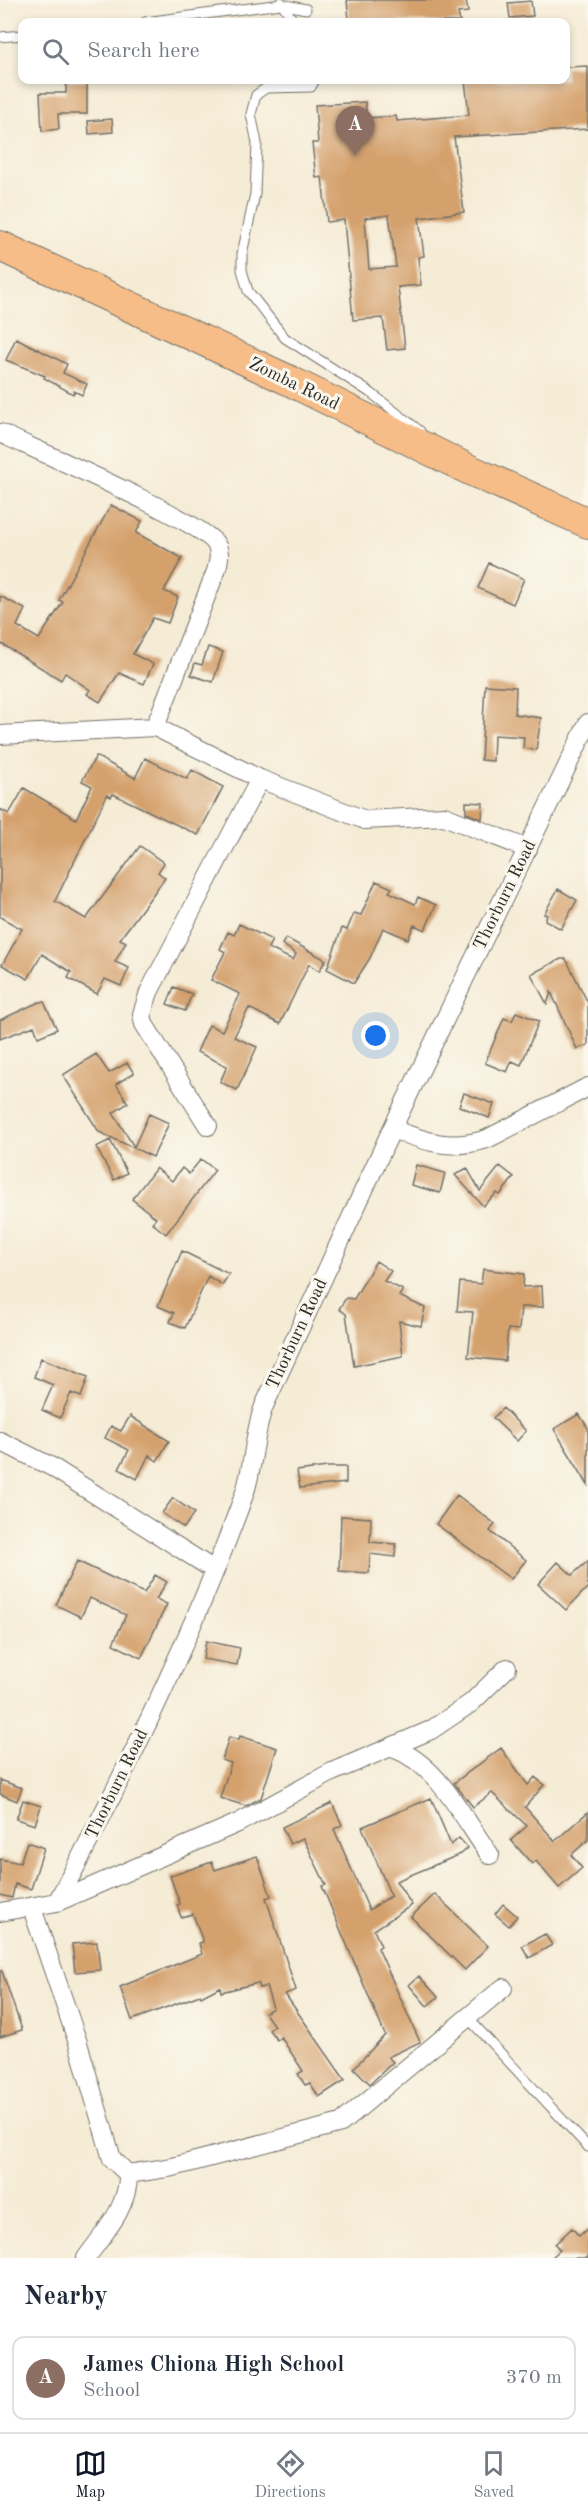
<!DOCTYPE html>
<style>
:root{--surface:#fff;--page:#f2f2f3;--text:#1f2937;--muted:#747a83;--line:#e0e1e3;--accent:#111827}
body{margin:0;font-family:"Old Standard TT",serif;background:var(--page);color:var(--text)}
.you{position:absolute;left:376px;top:1036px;width:21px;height:21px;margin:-15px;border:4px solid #fff;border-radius:50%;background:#1a73e8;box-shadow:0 0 0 9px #1a73e833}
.badge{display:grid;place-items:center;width:39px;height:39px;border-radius:50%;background:var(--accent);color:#fff;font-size:20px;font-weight:700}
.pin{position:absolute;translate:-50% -50px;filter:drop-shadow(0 2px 3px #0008)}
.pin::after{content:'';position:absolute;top:32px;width:21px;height:18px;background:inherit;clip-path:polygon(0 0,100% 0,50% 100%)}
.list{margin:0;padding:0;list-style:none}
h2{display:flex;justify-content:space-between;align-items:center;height:78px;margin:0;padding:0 24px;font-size:26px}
h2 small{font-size:20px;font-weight:400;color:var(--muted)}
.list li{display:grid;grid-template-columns:39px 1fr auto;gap:18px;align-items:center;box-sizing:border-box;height:84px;margin:0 12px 12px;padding:0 12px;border:2px solid var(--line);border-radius:12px}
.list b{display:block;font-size:22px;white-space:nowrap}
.list p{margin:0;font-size:20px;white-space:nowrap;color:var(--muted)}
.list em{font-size:20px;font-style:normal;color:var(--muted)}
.icon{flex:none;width:33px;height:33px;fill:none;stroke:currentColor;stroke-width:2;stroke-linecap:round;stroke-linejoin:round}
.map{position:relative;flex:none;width:588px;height:2258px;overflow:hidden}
.search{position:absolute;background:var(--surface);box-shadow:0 3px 9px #0003;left:18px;right:18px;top:18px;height:66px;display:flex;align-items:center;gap:15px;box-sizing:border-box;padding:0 21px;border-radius:12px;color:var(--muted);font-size:22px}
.sheet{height:174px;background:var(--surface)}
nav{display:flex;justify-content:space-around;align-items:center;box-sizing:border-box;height:84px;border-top:2px solid var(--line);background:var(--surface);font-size:16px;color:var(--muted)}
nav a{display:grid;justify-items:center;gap:3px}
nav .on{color:var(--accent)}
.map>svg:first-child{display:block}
</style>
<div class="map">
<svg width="588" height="2258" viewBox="0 0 588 2258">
<rect width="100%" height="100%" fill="#fbf7ec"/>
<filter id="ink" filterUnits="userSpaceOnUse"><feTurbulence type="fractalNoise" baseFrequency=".0167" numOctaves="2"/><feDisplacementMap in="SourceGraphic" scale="12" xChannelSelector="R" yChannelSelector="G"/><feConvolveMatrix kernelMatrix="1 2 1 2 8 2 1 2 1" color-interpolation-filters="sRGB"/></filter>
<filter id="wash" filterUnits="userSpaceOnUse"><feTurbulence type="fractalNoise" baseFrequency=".008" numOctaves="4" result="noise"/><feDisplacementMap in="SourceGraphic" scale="24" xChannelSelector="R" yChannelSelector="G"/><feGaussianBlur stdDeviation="1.35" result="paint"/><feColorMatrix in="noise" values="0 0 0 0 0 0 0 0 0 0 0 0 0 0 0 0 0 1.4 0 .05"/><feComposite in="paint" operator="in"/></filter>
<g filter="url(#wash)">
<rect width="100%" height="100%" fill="#f5ecd6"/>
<g id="blocks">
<path fill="#d4a06c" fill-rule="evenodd" d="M 347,0 L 466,0 L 468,12 L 458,13 L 460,22 L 349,22 Z
M 531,1 L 533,16 L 510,18 L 508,3 Z
M 588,66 L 588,129 L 454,137 L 464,212 L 419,218 L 424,256 L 418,257 L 421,285 L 398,287 L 405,348 L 387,350 L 383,318 L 353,320 L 344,220 L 327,222 L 322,177 L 316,178 L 312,143 L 318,143 L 315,105 L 365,102 L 367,118 L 396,116 L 397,121 L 469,115 L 465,80 L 566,80 L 566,67 ZM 389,215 L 396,267 L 369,269 L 365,218 Z
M 66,80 L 87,80 L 87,114 L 58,114 L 59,129 L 42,131 L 40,93 L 66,93 Z
M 112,119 L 113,132 L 89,134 L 88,121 Z
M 16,338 L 67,364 L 63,373 L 87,384 L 82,395 L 74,391 L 73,394 L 44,378 L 45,376 L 6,360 Z
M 111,505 L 142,521 L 136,533 L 182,558 L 164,591 L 178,597 L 168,623 L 153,618 L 133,654 L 153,664 L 144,684 L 119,673 L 100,702 L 87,694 L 90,690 L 65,673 L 61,680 L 0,643 L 0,596 L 25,609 L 17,626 L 39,639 L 63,602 L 59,600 Z
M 489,563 L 524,579 L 513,604 L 478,588 Z
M 208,647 L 223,652 L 213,682 L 191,675 L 195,663 L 202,665 Z
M 485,685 L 516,687 L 515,714 L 541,718 L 536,750 L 523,748 L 524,737 L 494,735 L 493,761 L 481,760 Z
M 96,756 L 135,778 L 145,758 L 187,779 L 192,770 L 223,787 L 198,835 L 113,794 L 111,797 L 107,795 L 55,901 L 86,919 L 140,846 L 164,863 L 158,872 L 165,878 L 120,939 L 126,942 L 115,962 L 129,968 L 121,986 L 105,979 L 97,994 L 68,978 L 71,972 L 42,954 L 28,979 L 2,965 L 22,929 L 0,917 L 0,809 L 9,814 L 24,788 L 76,819 L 92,786 L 82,781 Z
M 466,802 L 483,803 L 482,819 L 466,813 Z
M 376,881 L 392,888 L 389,892 L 415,904 L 418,897 L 436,905 L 425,930 L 414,925 L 408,939 L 383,928 L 370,958 L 354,983 L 327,969 L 342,928 L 347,930 L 354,913 L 361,915 Z
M 558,889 L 577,900 L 561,929 L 545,920 L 547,915 L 544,914 Z
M 239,924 L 272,940 L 268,948 L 293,960 L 296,954 L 282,944 L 286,938 L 326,960 L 319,971 L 309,964 L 280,1024 L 249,1008 L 234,1037 L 257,1047 L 237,1090 L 220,1082 L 227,1066 L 197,1052 L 209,1025 L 222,1031 L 240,994 L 211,980 L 225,952 L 220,949 L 228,932 L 234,935 Z
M 561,959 L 566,959 L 588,1003 L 588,1045 L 577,1049 L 551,992 L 547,1004 L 531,974 Z
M 174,987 L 192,994 L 185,1011 L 167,1004 Z
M 39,1002 L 44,1002 L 57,1029 L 38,1037 L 34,1026 L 0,1039 L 0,1020 Z
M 516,1012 L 539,1021 L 521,1065 L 512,1061 L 507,1072 L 485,1063 L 504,1018 L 512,1021 Z
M 96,1054 L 109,1073 L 127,1063 L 134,1073 L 116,1084 L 128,1103 L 113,1113 L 134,1147 L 149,1114 L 169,1123 L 153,1157 L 99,1132 L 63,1075 Z
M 464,1093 L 494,1104 L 489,1118 L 459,1106 Z
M 110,1140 L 127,1173 L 114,1180 L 96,1147 Z
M 201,1159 L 215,1170 L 166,1234 L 152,1223 L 156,1218 L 132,1199 L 156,1168 L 172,1181 L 182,1168 L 189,1174 Z
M 416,1165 L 445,1173 L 440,1193 L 411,1185 Z
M 500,1166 L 514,1177 L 500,1195 L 497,1193 L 483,1206 L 455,1175 L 467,1168 L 480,1191 Z
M 182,1251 L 229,1274 L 222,1285 L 208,1276 L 185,1328 L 170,1322 L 174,1313 L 158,1306 Z
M 376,1261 L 391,1271 L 384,1281 L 403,1290 L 399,1296 L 425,1308 L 421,1326 L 399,1321 L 403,1356 L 354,1366 L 346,1314 L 339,1309 L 346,1298 L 354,1299 Z
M 483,1269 L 524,1274 L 523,1287 L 542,1286 L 543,1307 L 521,1307 L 519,1330 L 508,1329 L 505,1361 L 468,1357 L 473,1312 L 457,1311 L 460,1282 L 481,1284 Z
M 41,1358 L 88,1377 L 81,1397 L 71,1393 L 60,1418 L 42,1410 L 53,1385 L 34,1377 Z
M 503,1408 L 526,1431 L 517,1441 L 493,1418 Z
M 579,1414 L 588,1428 L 588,1485 L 554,1429 Z
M 130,1416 L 169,1441 L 157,1461 L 149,1455 L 137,1479 L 119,1469 L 129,1450 L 105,1438 L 111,1426 L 121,1431 Z
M 327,1467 L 346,1467 L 346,1483 L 300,1488 L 297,1471 Z
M 457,1495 L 495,1524 L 490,1531 L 526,1560 L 511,1579 L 436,1524 Z
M 173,1498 L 194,1513 L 184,1528 L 162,1513 Z
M 341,1516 L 371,1518 L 370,1542 L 396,1544 L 395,1557 L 370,1554 L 369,1573 L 339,1571 Z
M 77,1561 L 144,1593 L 155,1575 L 167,1582 L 156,1599 L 167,1604 L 141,1658 L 113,1644 L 126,1615 L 90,1598 L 81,1617 L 56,1605 Z
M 588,1561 L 588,1587 L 566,1610 L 538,1584 L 558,1562 L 572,1575 Z
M 206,1641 L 240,1648 L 237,1665 L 203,1659 Z
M 240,1736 L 277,1748 L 261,1798 L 246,1806 L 220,1798 L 231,1763 L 222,1760 L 229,1737 L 239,1740 Z
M 501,1748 L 528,1785 L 535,1777 L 544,1785 L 525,1807 L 555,1841 L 588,1812 L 588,1840 L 571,1855 L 582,1868 L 559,1888 L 536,1861 L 532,1864 L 511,1840 L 527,1826 L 492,1793 L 473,1807 L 454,1783 Z
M 0,1780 L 22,1788 L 17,1801 L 0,1794 Z
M 431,1798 L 451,1845 L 459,1838 L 468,1848 L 461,1854 L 396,1881 L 412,1905 L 374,1930 L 381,1946 L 378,1948 L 420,2042 L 388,2057 L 393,2062 L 370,2084 L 354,2068 L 385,2035 L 322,1886 L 326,1885 L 303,1838 L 290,1844 L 282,1827 L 332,1803 L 342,1825 L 334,1829 L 369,1910 L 391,1896 L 362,1827 Z
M 23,1800 L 41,1806 L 35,1825 L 16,1819 Z
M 27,1842 L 44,1848 L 31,1889 L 15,1884 L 12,1898 L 0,1895 L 0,1859 L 20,1863 Z
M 257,1856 L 271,1896 L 266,1898 L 296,1990 L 285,1994 L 345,2080 L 319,2097 L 310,2083 L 305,2085 L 298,2074 L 303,2071 L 281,2037 L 277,2040 L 269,2030 L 274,2026 L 265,2013 L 273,2008 L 266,1986 L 260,1988 L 258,1983 L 221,1992 L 220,1987 L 201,1997 L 200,1995 L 132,2020 L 120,1987 L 202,1954 L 199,1943 L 203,1942 L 193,1914 L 181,1917 L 177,1905 L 180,1904 L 170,1876 L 212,1862 L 215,1870 Z
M 435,1894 L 488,1946 L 465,1970 L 411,1917 Z
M 503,1904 L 517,1916 L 509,1926 L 495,1914 Z
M 545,1934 L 552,1945 L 529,1958 L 522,1946 Z
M 97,1942 L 100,1970 L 75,1972 L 72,1944 Z
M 0,1971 L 2,1971 L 22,2030 L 0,2037 Z
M 419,1976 L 438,1997 L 427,2006 L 409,1985 Z
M 572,2228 L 579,2236 L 588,2228 L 588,2258 L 551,2258 L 560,2250 L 555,2244 Z"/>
</g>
</g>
<g filter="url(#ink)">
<use href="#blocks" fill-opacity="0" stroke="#726f67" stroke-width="1.5"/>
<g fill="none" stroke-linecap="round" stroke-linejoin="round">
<defs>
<path id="service" d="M 281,2 L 294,22
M 145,22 L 281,4 L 306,9
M 0,37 L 22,35
M 315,80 L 311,87 L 266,88 L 256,95 L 251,114 L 257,143 L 255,194 L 242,254 L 242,270 L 248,291 L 285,338 L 371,393 L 420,431
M 468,2018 L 588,2147"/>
<path id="minor" d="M 0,433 C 34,449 203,522 216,544 C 221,553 219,562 216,571 L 155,727
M 0,735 L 155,727 L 260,779 L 365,820 L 444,816 L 528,849
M 208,1126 L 144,1024 L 142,1014 L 149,992 L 260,779
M 392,1129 C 428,1142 449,1151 487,1139 L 588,1087
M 0,1441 L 52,1467 L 214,1570
M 393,1748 C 438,1764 463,1818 490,1855
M 57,1902 C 127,1771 193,1635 244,1495 C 254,1467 253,1435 264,1406 L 392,1129 L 588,723
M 32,1908 L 78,2043 L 112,2159 L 128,2174 L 173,2167 L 341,2123 L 503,1988
M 0,1912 L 57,1902 L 238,1823 L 332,1772 L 431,1730 L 471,1703 L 507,1668
M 86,2258 C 104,2233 129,2207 128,2174"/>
<path id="trunk" d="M 0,246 L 286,379 L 470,470 L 588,523"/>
</defs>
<use href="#service" stroke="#726f67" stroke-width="11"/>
<use href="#minor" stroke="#726f67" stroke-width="20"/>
<use href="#trunk" stroke="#726f67" stroke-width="32"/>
<use href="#service" stroke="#fff" stroke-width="9"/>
<use href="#minor" stroke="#fff" stroke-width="18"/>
<use href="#trunk" stroke="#f7bd88" stroke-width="30"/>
</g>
</g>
<g text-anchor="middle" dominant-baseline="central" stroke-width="6" stroke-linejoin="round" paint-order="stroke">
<g font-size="18" fill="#2b2b2b" stroke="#fbf7ec">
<text transform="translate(294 384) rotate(26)">Zomba Road</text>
<text transform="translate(505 895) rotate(-64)">Thorburn Road</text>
<text transform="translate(297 1334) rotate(-65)">Thorburn Road</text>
<text transform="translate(117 1784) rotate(-64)">Thorburn Road</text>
</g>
</g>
</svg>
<div class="you"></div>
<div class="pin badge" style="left:355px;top:156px;background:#8d6e63">A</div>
<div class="search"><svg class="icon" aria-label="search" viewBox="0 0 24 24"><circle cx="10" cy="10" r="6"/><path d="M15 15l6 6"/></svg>Search here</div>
</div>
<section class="sheet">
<h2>Nearby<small></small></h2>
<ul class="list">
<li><span class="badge" style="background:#8d6e63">A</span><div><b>James Chiona High School</b><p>School</p></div><em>370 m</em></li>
</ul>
</section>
<nav>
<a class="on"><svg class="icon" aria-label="map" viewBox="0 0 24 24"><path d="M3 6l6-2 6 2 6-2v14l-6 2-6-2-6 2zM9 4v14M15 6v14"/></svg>Map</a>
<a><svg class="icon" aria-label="directions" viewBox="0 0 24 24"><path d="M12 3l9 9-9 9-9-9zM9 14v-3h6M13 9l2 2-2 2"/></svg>Directions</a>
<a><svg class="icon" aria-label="saved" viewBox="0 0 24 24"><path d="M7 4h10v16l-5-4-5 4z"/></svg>Saved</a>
</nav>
